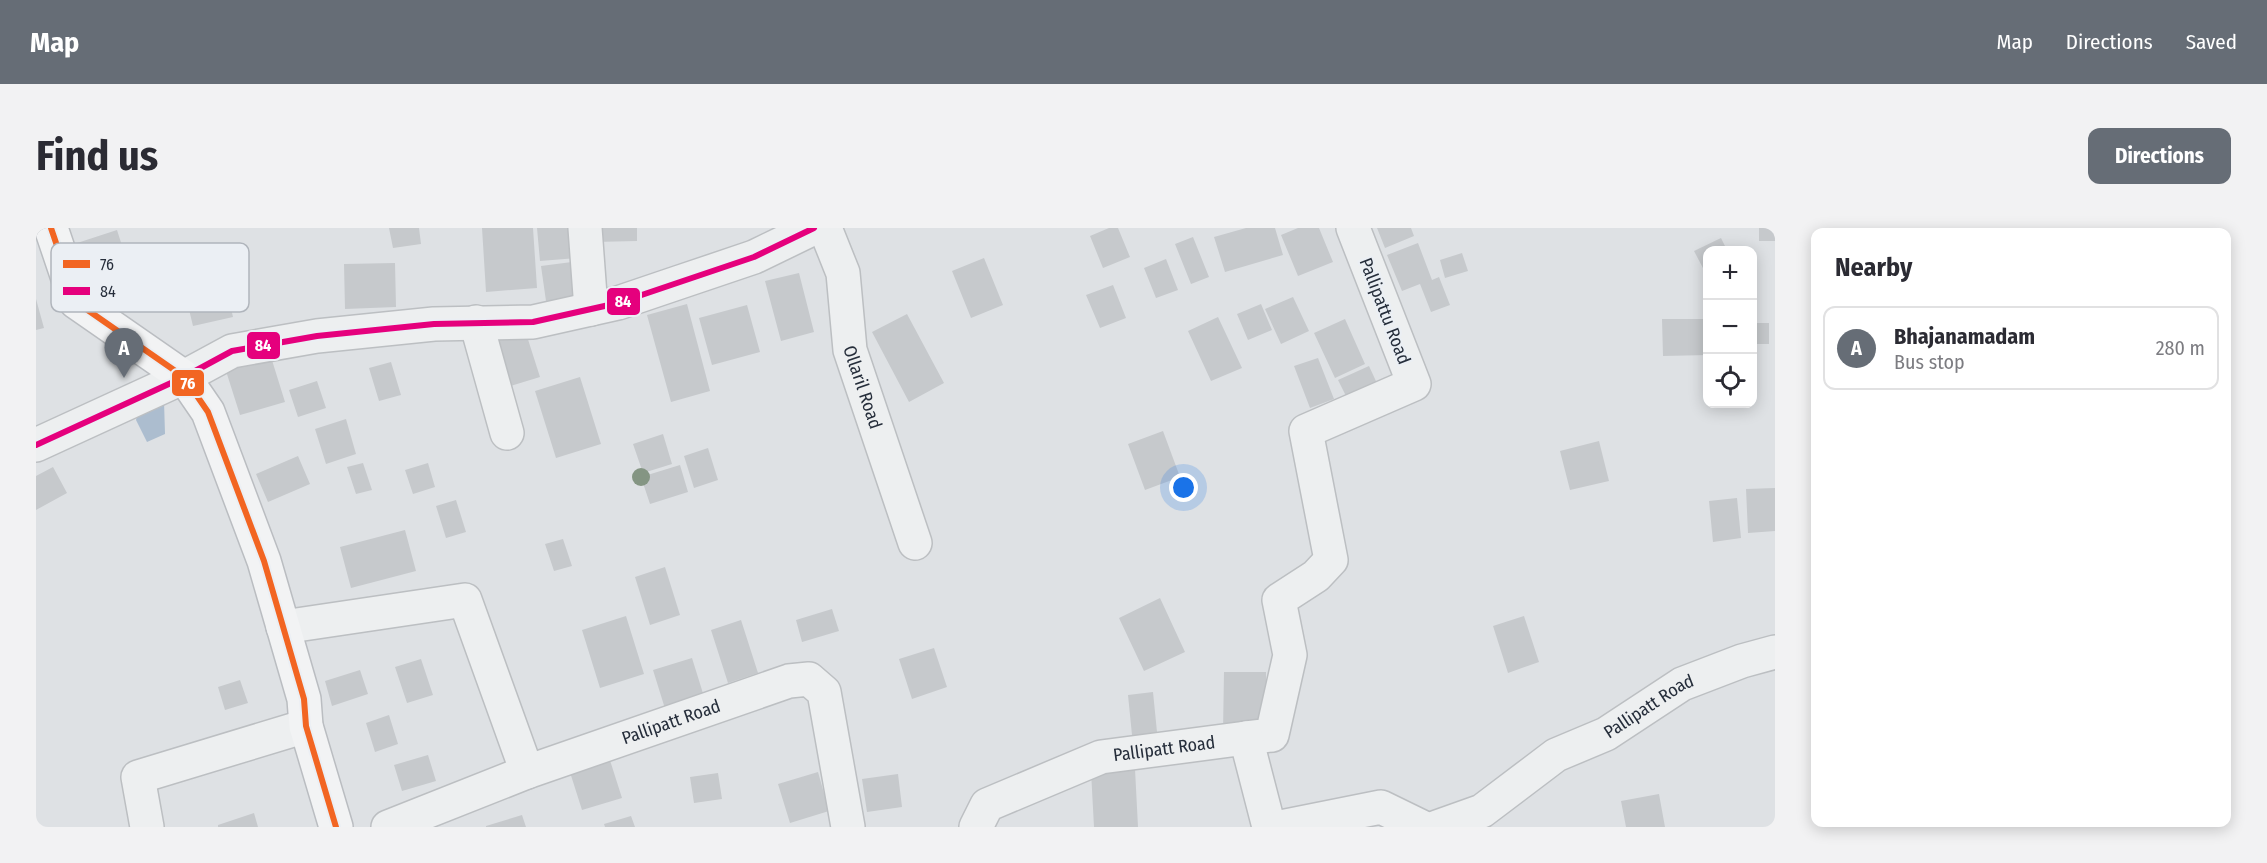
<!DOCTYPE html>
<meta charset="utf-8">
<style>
:root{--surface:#fff;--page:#f2f2f3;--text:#2b2b33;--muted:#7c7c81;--line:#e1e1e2;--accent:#666d76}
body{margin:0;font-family:"Fira Sans Condensed",sans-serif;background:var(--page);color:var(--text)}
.controls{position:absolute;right:18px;top:18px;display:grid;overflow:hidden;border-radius:12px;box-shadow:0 3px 15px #0003}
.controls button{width:54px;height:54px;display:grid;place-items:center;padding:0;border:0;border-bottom:2px solid var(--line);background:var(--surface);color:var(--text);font:30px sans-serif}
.you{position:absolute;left:1148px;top:260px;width:21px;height:21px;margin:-15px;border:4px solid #fff;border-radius:50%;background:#1a73e8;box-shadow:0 0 0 9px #1a73e833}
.badge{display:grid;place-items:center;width:39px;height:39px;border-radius:50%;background:var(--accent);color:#fff;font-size:20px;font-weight:700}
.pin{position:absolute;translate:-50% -50px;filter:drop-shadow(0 2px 3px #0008)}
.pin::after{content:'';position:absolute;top:32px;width:21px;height:18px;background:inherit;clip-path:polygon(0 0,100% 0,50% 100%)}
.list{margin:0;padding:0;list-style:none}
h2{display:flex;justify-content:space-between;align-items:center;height:78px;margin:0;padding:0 24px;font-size:26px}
h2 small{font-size:20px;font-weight:400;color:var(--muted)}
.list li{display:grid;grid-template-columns:39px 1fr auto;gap:18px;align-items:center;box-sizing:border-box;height:84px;margin:0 12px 12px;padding:0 12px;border:2px solid var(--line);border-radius:12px}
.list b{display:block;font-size:22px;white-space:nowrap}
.list p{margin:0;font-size:20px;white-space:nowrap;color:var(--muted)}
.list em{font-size:20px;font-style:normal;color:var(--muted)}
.icon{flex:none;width:33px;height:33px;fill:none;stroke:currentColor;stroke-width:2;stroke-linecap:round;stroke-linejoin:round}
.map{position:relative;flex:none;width:1739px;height:599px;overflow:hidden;border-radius:12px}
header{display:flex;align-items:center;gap:36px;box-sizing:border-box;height:84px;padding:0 30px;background:var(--accent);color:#fff}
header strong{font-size:28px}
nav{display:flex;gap:33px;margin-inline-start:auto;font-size:21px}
.intro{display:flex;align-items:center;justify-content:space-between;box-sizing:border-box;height:144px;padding:0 36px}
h1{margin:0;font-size:42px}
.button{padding:15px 27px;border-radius:12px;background:var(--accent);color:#fff;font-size:21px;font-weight:700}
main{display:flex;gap:36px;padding:0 36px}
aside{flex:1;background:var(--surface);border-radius:12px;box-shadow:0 3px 15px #0003}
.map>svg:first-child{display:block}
</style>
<header>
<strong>Map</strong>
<nav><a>Map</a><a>Directions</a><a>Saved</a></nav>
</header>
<div class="intro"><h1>Find us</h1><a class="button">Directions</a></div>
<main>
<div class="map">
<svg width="1739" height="599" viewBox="0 0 1739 599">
<rect width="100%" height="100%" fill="#dee1e4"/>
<path fill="#acbdcf" d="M 105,173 L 128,174 L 129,206 L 111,214 L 100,192 Z"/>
<path fill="#c6c9cc" d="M 353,0 L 383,0 L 385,16 L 357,20 Z
M 446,0 L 497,0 L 501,60 L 450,64 Z
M 501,0 L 538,0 L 541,30 L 504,33 Z
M 557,0 L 601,0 L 601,13 L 558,14 Z
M 1073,0 L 1082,0 L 1094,29 L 1067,40 L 1054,8 Z
M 1210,0 L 1239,0 L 1247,27 L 1189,44 L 1178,9 Z
M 1262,0 L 1283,0 L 1297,34 L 1262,48 L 1245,7 Z
M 1341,0 L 1375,0 L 1378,8 L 1349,20 Z
M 1723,0 L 1739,0 L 1739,13 L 1723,13 Z
M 81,2 L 97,52 L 51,67 L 35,17 Z
M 1157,9 L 1173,49 L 1155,56 L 1139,16 Z
M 1685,10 L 1691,22 L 1672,22 L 1672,40 L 1668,42 L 1658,23 Z
M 1382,15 L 1396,52 L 1403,49 L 1414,77 L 1395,84 L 1384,56 L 1366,63 L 1351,27 Z
M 1426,25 L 1432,43 L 1409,50 L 1404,32 Z
M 948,30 L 967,77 L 935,90 L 916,43 Z
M 1130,31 L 1142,62 L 1120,70 L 1108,40 Z
M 536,34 L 541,69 L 510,73 L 505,38 Z
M 359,35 L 360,79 L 309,81 L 308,36 Z
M 763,45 L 778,104 L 745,113 L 729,53 Z
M 189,55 L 197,89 L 157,98 L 149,65 Z
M 1077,57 L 1090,90 L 1064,100 L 1050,67 Z
M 1257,69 L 1273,103 L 1245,116 L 1229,81 Z
M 0,71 L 8,100 L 0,102 Z
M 651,76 L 674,163 L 635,174 L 611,87 Z
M 1225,76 L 1236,102 L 1212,112 L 1201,86 Z
M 711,77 L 724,124 L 676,137 L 663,90 Z
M 871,86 L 908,155 L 873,174 L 836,104 Z
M 1182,89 L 1206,140 L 1175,153 L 1152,103 Z
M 1309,91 L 1329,136 L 1299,150 L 1278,105 Z
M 1626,91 L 1672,91 L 1672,127 L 1627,128 Z
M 1716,95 L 1733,95 L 1733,116 L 1716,116 Z
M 489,102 L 504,149 L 471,159 L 457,112 Z
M 235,129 L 249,174 L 204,187 L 190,143 Z
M 1282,130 L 1298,171 L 1274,180 L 1258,138 Z
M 355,134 L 365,167 L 343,173 L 333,140 Z
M 1333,138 L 1345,164 L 1315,178 L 1302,152 Z
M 544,149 L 565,216 L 520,230 L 499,163 Z
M 281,153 L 290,180 L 262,189 L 253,162 Z
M 310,191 L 320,226 L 290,236 L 279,201 Z
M 1127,203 L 1144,249 L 1109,262 L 1092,216 Z
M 627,206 L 636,236 L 607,245 L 597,216 Z
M 1563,213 L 1573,253 L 1534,262 L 1524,223 Z
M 672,220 L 682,252 L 658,260 L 648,228 Z
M 262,228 L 274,256 L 232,274 L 220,246 Z
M 327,235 L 336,262 L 320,266 L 311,239 Z
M 392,235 L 399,259 L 377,266 L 369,242 Z
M 644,237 L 652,264 L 614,276 L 605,249 Z
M 17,239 L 31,265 L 0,282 L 0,248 Z
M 1739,260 L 1739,303 L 1712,305 L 1710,261 Z
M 1701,270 L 1705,310 L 1677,314 L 1673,273 Z
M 420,272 L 430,304 L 410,310 L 400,278 Z
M 369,302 L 380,343 L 315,360 L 304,319 Z
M 527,311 L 536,338 L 518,343 L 509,316 Z
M 629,339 L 644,387 L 614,397 L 599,349 Z
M 1124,370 L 1149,424 L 1108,443 L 1083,390 Z
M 796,381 L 803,403 L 766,414 L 760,392 Z
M 590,388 L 608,446 L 564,460 L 546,402 Z
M 1488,388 L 1503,434 L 1472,445 L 1457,398 Z
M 705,392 L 722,445 L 692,455 L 675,402 Z
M 898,420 L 911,459 L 876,471 L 863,431 Z
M 656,430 L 670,475 L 631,487 L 617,442 Z
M 385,431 L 397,467 L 371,475 L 359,439 Z
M 324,442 L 332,466 L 296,478 L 289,453 Z
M 1188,444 L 1230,444 L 1230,504 L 1187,504 Z
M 204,452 L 212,475 L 189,482 L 182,459 Z
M 1117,464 L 1122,514 L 1097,517 L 1092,467 Z
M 353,487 L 362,516 L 339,524 L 330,495 Z
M 572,526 L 586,570 L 546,582 L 532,538 Z
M 392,527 L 400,553 L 366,563 L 358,537 Z
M 1099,541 L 1102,599 L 1058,599 L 1055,543 Z
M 782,544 L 793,583 L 754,595 L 742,556 Z
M 682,545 L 686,571 L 658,575 L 654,549 Z
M 862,546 L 866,579 L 831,584 L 826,551 Z
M 1623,566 L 1629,599 L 1590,599 L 1585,573 Z
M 218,585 L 222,599 L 182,599 L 182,597 Z
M 486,587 L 490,599 L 450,599 L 450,598 Z
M 595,588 L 599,599 L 569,599 L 568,596 Z"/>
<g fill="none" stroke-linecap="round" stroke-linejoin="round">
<defs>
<g id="minor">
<path d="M 549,0 L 555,81"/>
<path id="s1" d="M 789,0 L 807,45 L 814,122 L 879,315"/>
<path d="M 440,94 L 471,205"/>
<path d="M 0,217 L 148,149 L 196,123 L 281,108 L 398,96 L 497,94 L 582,75 L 644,54 L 718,29 L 778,0"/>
<path d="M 247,399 L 429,372 L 491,544"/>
<path d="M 1210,510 L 1236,507 L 1254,427 L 1243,372 L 1280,348 L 1295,332 L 1270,203 L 1378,156 L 1317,0"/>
<path d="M 111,599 L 102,549 L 270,498"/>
<path id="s2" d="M 352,599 L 491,544 L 753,453 L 773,451 L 788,464 L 812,599"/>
<path id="s3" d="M 940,599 L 951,577 L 1065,529 L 1210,510 L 1233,599"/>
<path d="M 1245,599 L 1345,579 L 1386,599"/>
<path id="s4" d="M 1401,599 L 1446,583 L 1520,527 L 1570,506 L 1646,456 L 1706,433 L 1739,424"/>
</g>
<path id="major" d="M 15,0 L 40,74 L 148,149 L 172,184 L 228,333 L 268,471 L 270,498 L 300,599"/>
</defs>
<use href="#minor" stroke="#bcbfc2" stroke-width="36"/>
<use href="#major" stroke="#babdc1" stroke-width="36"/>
<use href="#minor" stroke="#edeff0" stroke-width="33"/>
<use href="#major" stroke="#f2f3f4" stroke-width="33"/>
<defs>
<path id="bus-1" d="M 15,0 L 40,74 L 148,149 L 172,184 L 228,333 L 268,471 L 270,498 L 300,599"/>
<path id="bus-2" d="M 0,217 L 148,149 L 196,123 L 281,108 L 398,96 L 497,94 L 582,75 L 644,54 L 718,29 L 778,0"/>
</defs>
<use href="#bus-1" stroke="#ebeff4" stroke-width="10"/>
<use href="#bus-2" stroke="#ebeff4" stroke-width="10"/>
<use href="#bus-1" stroke="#f26522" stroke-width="6"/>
<use href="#bus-2" stroke="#e5007d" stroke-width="6"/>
</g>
<circle fill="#849583" cx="605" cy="249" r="9"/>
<g text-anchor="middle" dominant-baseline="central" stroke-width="4.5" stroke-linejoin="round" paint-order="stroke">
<g font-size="18" fill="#262e3b" stroke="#ebeff4">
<text transform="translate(1349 83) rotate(69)">Pallipattu Road</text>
<text stroke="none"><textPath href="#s1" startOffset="165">Ollaril Road</textPath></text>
<text stroke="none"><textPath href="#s4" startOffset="246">Pallipatt Road</textPath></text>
<text stroke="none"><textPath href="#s2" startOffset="302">Pallipatt Road</textPath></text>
<text stroke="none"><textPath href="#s3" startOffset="212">Pallipatt Road</textPath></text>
</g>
</g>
<rect x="15" y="15" width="198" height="69" rx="9" fill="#ebeff4" stroke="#b0b5bc" stroke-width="1.5"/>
<rect x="27" y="32" width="27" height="8" fill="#f26522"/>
<rect x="27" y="59" width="27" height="8" fill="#e5007d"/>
<g font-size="16" fill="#262e3b">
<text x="64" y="42">76</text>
<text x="64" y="69">84</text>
</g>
<g stroke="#ebeff4" stroke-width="2">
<rect x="570" y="59" width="35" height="29" rx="6" fill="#e5007d"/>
<rect x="210" y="103" width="35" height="29" rx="6" fill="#e5007d"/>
<rect x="135" y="141" width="34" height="28" rx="6" fill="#f26522"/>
</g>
<g font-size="16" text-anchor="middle" font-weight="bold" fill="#fff">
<text x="587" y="79">84</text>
<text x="227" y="123">84</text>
<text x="152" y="161">76</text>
</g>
</svg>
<div class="controls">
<button>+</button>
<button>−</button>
<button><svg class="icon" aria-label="locate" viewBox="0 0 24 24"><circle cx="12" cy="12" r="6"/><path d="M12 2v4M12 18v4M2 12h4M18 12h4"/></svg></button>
</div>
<div class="you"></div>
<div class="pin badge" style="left:88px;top:150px">A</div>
</div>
<aside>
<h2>Nearby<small></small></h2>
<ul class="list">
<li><span class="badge">A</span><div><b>Bhajanamadam</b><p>Bus stop</p></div><em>280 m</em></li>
</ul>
</aside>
</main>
